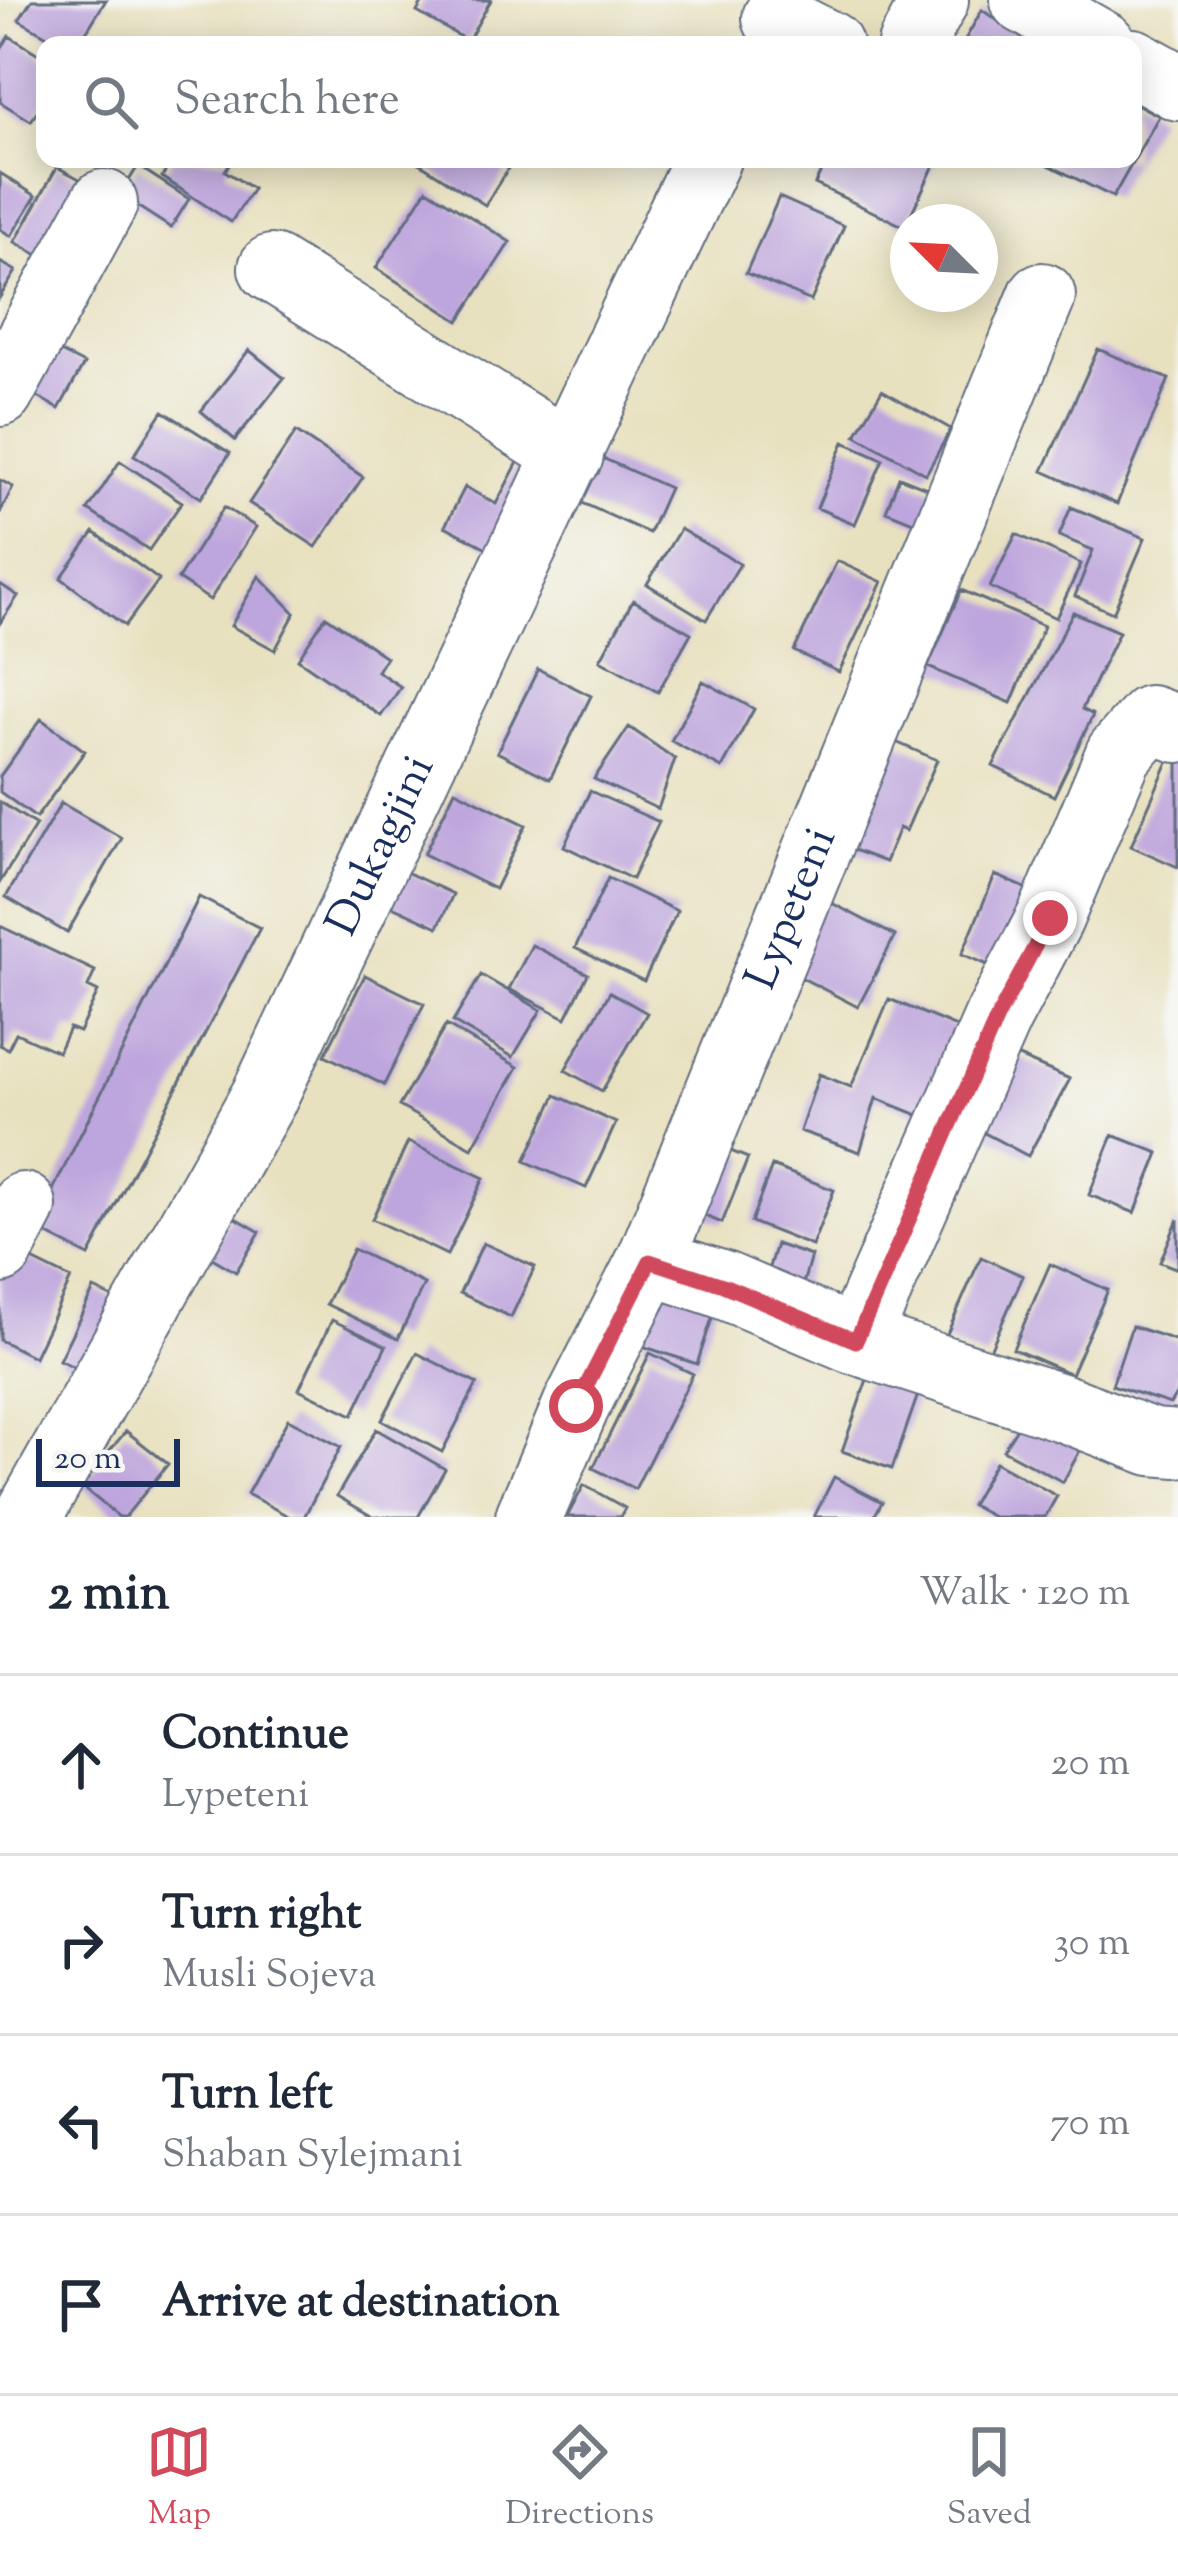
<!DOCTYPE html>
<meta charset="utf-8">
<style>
:root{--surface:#fff;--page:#f2f2f3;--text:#1f2937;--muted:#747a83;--line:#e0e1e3;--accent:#d1495b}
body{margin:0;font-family:"Sorts Mill Goudy",serif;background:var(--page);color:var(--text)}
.compass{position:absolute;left:890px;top:204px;width:108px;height:108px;border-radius:50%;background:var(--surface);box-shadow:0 6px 30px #0003;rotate:294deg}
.scale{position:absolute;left:36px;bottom:30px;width:144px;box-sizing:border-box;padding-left:12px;border:6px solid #1b2f5e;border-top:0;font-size:33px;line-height:42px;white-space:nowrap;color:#1b2f5e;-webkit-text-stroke:9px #f6f6f2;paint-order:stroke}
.stop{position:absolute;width:36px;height:36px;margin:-27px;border:9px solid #d1495b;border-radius:50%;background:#fff}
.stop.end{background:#d1495b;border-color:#fff;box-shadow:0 3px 12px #0008}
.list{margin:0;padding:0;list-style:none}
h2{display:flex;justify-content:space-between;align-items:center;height:156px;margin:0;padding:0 48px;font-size:51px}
h2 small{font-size:39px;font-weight:400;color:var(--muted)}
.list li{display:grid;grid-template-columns:78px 1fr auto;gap:36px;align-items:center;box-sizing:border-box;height:180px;padding:0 48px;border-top:3px solid var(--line)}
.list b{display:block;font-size:45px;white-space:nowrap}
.list p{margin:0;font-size:39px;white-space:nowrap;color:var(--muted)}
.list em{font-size:39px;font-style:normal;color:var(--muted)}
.icon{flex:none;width:66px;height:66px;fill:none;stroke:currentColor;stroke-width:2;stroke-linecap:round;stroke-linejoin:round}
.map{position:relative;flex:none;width:1178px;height:1517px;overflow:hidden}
.search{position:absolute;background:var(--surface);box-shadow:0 6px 30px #0003;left:36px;right:36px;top:36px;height:132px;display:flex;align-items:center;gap:30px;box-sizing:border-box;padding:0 42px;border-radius:24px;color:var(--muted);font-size:45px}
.sheet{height:876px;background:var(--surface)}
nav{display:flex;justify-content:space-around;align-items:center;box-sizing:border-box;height:168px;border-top:3px solid var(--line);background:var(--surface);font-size:33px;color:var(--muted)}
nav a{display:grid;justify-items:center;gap:6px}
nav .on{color:var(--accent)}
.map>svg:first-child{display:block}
</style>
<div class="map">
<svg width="1178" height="1517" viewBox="0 0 1178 1517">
<rect width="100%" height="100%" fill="#f6f6f2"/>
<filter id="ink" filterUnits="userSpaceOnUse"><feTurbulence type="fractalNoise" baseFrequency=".00833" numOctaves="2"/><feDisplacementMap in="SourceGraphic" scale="24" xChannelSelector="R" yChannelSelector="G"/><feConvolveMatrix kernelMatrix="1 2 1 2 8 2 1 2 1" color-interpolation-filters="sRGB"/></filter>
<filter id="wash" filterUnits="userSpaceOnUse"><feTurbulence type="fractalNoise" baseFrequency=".004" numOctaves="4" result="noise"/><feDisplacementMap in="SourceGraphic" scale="48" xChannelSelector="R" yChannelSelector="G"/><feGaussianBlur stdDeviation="2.7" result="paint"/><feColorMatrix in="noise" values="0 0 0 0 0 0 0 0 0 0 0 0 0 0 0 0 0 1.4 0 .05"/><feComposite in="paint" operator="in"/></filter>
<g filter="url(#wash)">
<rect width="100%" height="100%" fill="#e8e1c0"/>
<g id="blocks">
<path fill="#bda5dd" d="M 32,0 L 106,0 L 78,45 L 63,45 L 19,20 Z
M 424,0 L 491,0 L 468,41 L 417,12 Z
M 982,10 L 1034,45 L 962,45 Z
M 9,36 L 45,58 L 45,99 L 31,121 L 0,102 L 0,51 Z
M 1133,102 L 1159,116 L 1113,197 L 1049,165 L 1052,159 L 1133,159 Z
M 173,159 L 232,159 L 225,171 L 253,189 L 231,222 L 162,177 Z
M 413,159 L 514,159 L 485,205 Z
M 827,159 L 937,159 L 905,227 L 815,184 Z
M 138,166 L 189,199 L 171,228 L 120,195 Z
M 57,167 L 89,184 L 47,260 L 15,242 Z
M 0,173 L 36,196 L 11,236 L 0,229 Z
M 427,189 L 510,242 L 459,321 L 376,268 Z
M 779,197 L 844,226 L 811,301 L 746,273 Z
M 0,262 L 16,271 L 0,297 Z
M 51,347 L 84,364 L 59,409 L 26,390 Z
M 1098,349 L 1169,379 L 1117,504 L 1043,471 Z
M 249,350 L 284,378 L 235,440 L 201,411 Z
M 882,390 L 951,429 L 926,474 L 856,435 Z
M 163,411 L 230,453 L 201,498 L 134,455 Z
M 296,432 L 363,477 L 316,547 L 249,503 Z
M 844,442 L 883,459 L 855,524 L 817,508 Z
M 526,447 L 552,460 L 502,556 L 445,526 L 465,487 L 496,504 Z
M 598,456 L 669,488 L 649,533 L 578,501 Z
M 120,461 L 182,502 L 149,550 L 88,510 Z
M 899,477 L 942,494 L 928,528 L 886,511 Z
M 0,480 L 13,487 L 0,513 Z
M 224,507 L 256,527 L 210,600 L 178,579 Z
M 1071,507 L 1145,538 L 1113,613 L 1075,596 L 1093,550 L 1059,536 Z
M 680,529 L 740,564 L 706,620 L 647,584 Z
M 94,532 L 159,580 L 125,626 L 61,578 Z
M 1016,534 L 1081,564 L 1056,618 L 990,587 Z
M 837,561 L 882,582 L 839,672 L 794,651 Z
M 259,576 L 295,613 L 275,650 L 231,626 Z
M 0,584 L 18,596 L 0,623 Z
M 961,590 L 1044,626 L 1011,703 L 928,667 Z
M 633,600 L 691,633 L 658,692 L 600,660 Z
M 1073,612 L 1119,632 L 1082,709 L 1093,715 L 1054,796 L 993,766 Z
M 326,616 L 386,657 L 377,671 L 401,687 L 381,716 L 298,659 Z
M 538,669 L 591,696 L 550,779 L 497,752 Z
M 703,681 L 754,709 L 722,768 L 671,741 Z
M 41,719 L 85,751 L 36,818 L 0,792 L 0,776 Z
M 629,727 L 675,759 L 658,809 L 594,779 Z
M 882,736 L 937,760 L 906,831 L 899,828 L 885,862 L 835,843 Z
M 1178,739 L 1178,867 L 1131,846 Z
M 455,790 L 526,825 L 495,889 L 424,854 Z
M 590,791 L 659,822 L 632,879 L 564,846 Z
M 0,802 L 36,825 L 0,882 Z
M 61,803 L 122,838 L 67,933 L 6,897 Z
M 404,871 L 453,894 L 438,927 L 388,904 Z
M 995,875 L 1037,893 L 1002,971 L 962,954 Z
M 608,878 L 677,911 L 644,981 L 575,948 Z
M 199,897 L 260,928 L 89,1256 L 34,1228 Z
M 822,898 L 895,936 L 858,1007 L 785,969 Z
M 0,926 L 95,971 L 88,987 L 98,992 L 79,1032 L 69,1028 L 58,1052 L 16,1033 L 8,1049 L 0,1045 Z
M 532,945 L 588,974 L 566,1018 L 509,989 Z
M 365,975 L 424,1004 L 384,1085 L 325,1055 Z
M 481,975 L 541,1010 L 513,1057 L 453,1022 Z
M 610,992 L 647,1013 L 602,1091 L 565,1070 Z
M 889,999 L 971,1033 L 933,1121 L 876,1098 L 860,1152 L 800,1131 L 819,1074 L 851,1087 Z
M 446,1025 L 518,1067 L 472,1148 L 399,1106 Z
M 1009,1053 L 1070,1079 L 1028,1156 L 975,1128 Z
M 556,1095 L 616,1123 L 586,1188 L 525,1161 Z
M 1113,1135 L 1159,1153 L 1135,1213 L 1089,1195 Z
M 408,1142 L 484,1178 L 447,1255 L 372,1219 Z
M 711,1143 L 748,1158 L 722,1223 L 685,1208 Z
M 772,1166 L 834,1190 L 812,1246 L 751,1222 Z
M 231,1215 L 260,1232 L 236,1272 L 207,1255 Z
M 1178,1219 L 1178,1269 L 1160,1262 Z
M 483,1243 L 535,1267 L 511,1317 L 460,1293 Z
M 776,1244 L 811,1256 L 798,1301 L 762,1290 Z
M 353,1249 L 424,1284 L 398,1339 L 326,1304 Z
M 14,1251 L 71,1279 L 34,1357 L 0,1340 L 0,1280 Z
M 981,1257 L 1023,1276 L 986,1359 L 944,1341 Z
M 1050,1264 L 1108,1290 L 1071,1374 L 1013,1349 Z
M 664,1276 L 723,1285 L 697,1364 L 642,1346 Z
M 94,1289 L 119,1301 L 85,1372 L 59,1360 Z
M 332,1320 L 386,1346 L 353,1415 L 299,1389 Z
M 1132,1326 L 1178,1341 L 1178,1391 L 1170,1404 L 1112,1385 Z
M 417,1353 L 477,1384 L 442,1452 L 382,1420 Z
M 650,1353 L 693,1374 L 635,1489 L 593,1468 Z
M 871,1368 L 921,1386 L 892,1469 L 842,1451 Z
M 1031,1406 L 1085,1441 L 1063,1482 L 1003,1450 Z
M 288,1419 L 341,1447 L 304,1517 L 290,1517 L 247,1494 Z
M 376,1429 L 445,1469 L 418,1517 L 373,1517 L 337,1496 Z
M 126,1431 L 168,1464 L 125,1517 L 119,1517 L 81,1486 Z
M 995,1462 L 1057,1496 L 1045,1517 L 993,1517 L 971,1505 Z
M 834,1477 L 882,1502 L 874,1517 L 814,1517 Z
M 584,1485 L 625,1508 L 620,1517 L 567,1517 Z"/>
</g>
</g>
<g filter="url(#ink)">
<use href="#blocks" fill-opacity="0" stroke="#636d80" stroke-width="3"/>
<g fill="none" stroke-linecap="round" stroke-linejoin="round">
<defs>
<g id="minor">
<path d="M 1024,0 L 1103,45"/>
<path d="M 776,18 L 829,45"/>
<path d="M 911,45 L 935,0"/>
<path d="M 1133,62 L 1178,87"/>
<path d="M 272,268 L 570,455"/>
<path d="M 0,393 L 104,203"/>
<path d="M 0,1250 L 23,1206"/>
<path d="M 650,1261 L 723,1285 L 856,1341 L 1063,1408 L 1152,1442 L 1178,1444"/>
<path d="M 856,1341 L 998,1017 L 1050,918 L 1119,754 L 1150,719 L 1178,729"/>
<path id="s1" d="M 28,1517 L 264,1097 L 707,159"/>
<path id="s2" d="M 529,1517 L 576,1406 L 650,1261 L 1042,296"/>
</g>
</defs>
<use href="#minor" stroke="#636d80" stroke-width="70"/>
<use href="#minor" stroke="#fff" stroke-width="66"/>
</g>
</g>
<g fill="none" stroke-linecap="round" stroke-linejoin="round" filter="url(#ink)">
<path stroke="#d1495b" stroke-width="15" d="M 576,1406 L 650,1261 L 723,1285 L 856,1341 L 998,1016 L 1050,918"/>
</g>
<g text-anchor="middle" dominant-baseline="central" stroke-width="10" stroke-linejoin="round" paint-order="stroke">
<g font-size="45" fill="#1b2f5e" stroke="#f6f6f2">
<text stroke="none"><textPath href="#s1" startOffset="759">Dukagjini</textPath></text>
<text stroke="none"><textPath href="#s2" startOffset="663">Lypeteni</textPath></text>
</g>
</g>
</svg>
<svg class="compass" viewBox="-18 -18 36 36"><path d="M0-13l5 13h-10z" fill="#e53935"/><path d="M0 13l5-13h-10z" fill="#747a83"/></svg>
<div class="scale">20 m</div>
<div class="stop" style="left:576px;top:1406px"></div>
<div class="stop end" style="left:1050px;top:918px"></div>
<div class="search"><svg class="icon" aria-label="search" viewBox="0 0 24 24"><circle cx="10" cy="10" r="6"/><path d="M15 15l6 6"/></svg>Search here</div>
</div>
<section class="sheet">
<h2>2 min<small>Walk · 120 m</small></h2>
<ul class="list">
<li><svg class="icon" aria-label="ahead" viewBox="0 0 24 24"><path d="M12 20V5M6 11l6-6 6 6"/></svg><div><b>Continue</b><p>Lypeteni</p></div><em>20 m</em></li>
<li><svg class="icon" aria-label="right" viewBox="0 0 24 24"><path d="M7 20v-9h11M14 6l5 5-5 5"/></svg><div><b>Turn right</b><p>Musli Sojeva</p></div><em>30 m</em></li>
<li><svg class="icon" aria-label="left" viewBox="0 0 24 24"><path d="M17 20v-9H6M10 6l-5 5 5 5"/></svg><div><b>Turn left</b><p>Shaban Sylejmani</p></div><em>70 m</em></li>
<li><svg class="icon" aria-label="arrive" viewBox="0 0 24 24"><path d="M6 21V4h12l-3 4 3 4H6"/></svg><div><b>Arrive at destination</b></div></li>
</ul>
</section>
<nav>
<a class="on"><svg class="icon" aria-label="map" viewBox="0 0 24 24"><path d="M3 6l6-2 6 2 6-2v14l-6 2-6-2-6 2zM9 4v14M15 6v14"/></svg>Map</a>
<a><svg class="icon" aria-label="directions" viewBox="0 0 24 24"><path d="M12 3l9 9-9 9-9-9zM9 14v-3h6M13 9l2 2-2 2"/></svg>Directions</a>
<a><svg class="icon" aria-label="saved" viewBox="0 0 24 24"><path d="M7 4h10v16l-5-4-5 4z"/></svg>Saved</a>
</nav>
